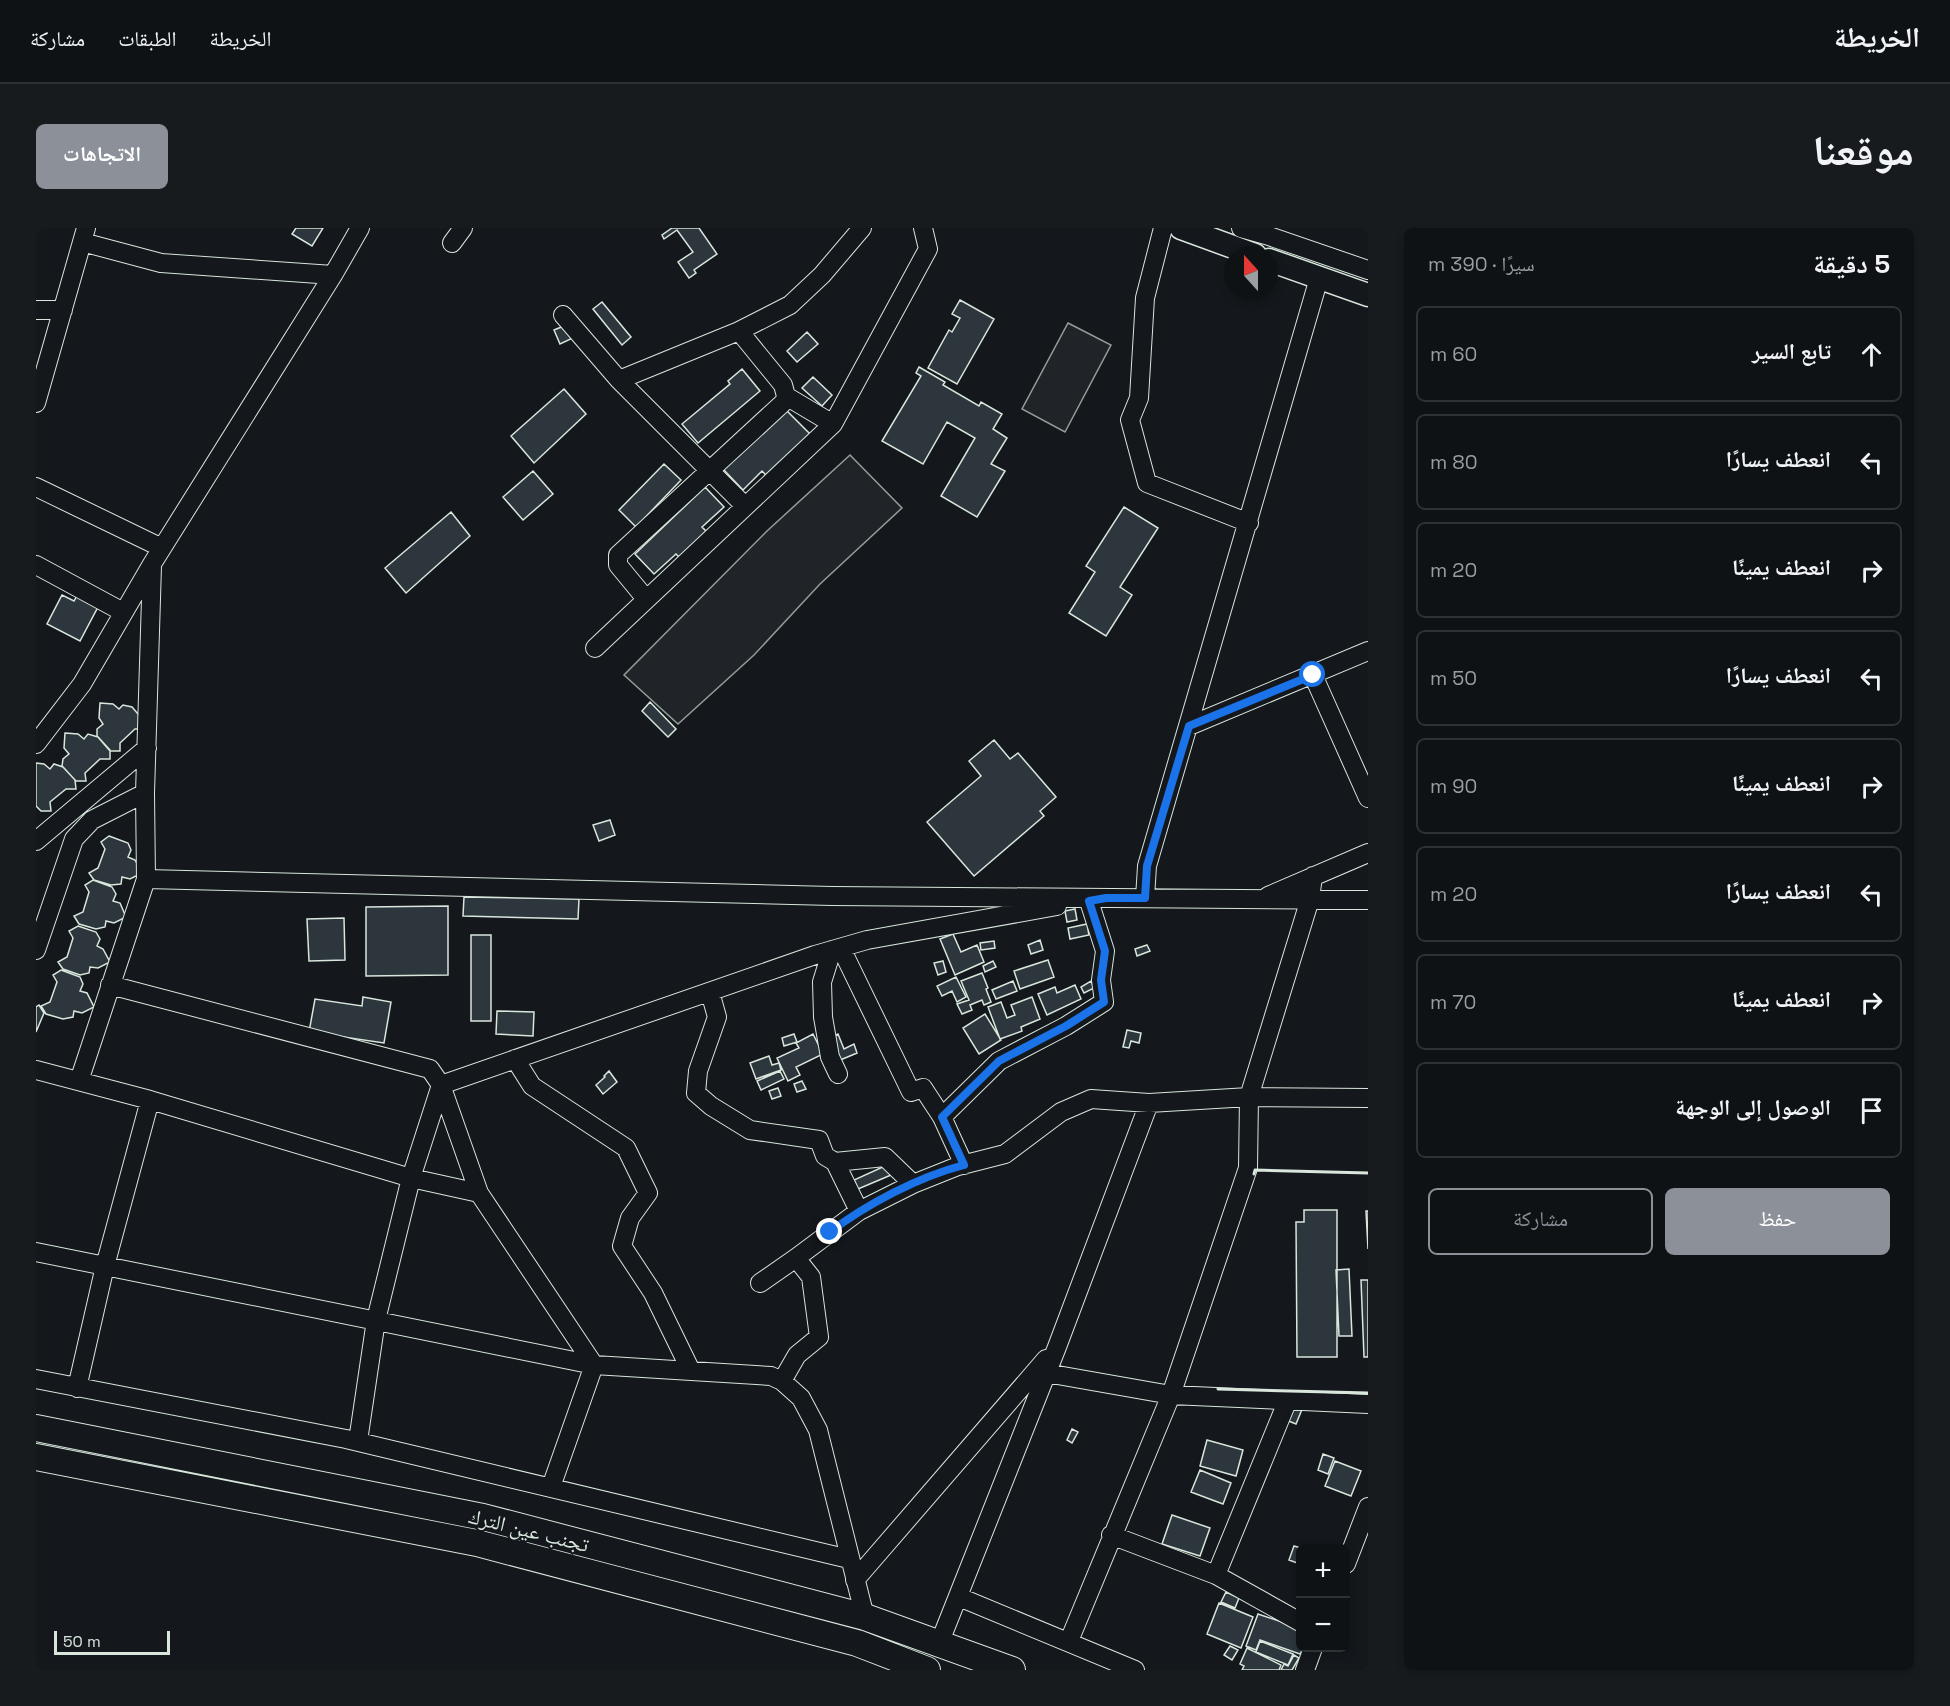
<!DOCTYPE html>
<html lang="ar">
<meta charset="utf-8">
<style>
:root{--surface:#0f1215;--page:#181b1e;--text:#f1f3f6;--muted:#9b9ea0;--line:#2f3234;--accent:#8c9099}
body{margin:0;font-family:"Space Grotesk","Noto Naskh Arabic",sans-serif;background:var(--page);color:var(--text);direction:rtl}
.controls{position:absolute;right:18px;bottom:18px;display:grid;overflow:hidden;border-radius:9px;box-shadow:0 3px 9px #0003}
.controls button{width:54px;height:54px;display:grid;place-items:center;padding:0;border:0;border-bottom:2px solid var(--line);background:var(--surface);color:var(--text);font:30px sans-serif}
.compass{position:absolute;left:1188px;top:18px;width:54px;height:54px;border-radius:50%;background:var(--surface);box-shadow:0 3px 9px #0003;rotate:339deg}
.scale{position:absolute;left:18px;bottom:15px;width:116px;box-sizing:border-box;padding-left:6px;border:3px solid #d8e6dc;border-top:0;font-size:16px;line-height:21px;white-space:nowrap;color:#d8e6dc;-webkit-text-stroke:4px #14181c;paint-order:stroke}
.stop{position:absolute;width:18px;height:18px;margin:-14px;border:4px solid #1a73e8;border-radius:50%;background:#fff}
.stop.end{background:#1a73e8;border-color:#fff;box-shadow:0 2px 6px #0008}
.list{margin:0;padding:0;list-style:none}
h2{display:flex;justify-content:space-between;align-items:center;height:78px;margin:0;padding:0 24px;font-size:26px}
h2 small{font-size:20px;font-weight:400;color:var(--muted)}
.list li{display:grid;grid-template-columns:39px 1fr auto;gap:18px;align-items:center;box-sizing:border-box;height:96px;margin:0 12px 12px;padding:0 12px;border:2px solid var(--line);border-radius:9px}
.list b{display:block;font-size:22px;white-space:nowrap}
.list em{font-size:20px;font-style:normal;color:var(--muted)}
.actions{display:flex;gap:12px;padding:18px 24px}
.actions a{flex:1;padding:14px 0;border:2px solid var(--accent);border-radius:9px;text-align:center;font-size:21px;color:var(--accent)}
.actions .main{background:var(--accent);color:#fff}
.icon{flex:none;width:33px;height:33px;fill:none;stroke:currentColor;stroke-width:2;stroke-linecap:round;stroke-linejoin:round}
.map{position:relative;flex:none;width:1332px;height:1442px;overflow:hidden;direction:ltr;border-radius:9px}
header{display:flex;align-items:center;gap:36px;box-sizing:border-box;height:84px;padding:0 30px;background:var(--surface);border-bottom:2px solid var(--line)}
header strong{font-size:28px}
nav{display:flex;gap:33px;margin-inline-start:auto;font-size:21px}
.intro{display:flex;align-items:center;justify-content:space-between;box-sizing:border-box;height:144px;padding:0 36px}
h1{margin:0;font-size:42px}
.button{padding:15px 27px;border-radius:9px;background:var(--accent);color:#fff;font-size:21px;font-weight:700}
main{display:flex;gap:36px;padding:0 36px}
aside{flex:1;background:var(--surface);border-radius:9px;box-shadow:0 3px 9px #0003}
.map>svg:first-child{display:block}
</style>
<header>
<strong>الخريطة</strong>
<nav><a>الخريطة</a><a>الطبقات</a><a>مشاركة</a></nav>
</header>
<div class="intro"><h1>موقعنا</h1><a class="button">الاتجاهات</a></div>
<main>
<aside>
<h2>5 دقيقة<small>سيرًا · 390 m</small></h2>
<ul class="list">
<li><svg class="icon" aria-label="ahead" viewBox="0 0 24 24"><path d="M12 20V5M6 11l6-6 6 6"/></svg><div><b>تابع السير</b></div><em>60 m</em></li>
<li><svg class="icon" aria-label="left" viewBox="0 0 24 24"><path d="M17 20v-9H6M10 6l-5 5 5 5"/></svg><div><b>انعطف يسارًا</b></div><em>80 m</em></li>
<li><svg class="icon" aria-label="right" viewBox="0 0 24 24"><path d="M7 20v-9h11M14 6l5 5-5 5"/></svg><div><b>انعطف يمينًا</b></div><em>20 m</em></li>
<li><svg class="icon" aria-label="left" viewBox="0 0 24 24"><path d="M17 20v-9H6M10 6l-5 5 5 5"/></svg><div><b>انعطف يسارًا</b></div><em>50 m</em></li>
<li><svg class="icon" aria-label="right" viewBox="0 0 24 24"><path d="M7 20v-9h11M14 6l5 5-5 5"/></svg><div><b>انعطف يمينًا</b></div><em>90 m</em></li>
<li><svg class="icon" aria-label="left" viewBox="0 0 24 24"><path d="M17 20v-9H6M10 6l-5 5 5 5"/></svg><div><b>انعطف يسارًا</b></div><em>20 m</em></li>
<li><svg class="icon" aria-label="right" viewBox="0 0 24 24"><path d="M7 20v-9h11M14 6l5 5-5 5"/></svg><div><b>انعطف يمينًا</b></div><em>70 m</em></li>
<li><svg class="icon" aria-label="arrive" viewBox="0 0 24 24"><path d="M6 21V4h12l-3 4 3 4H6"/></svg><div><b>الوصول إلى الوجهة</b></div></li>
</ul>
<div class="actions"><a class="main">حفظ</a><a>مشاركة</a></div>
</aside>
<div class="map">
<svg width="1332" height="1442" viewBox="0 0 1332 1442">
<rect width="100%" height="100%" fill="#14181c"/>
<path fill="#202428" stroke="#939e99" stroke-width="1.5" d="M 1032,95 L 1075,117 L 1029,204 L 986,181 Z
M 814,227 L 866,280 L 784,356 L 718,427 L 642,496 L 588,447 L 731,303 Z"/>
<path fill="#2c363c" stroke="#d8e6dc" stroke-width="1.5" d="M 260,0 L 287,0 L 276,18 L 256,6 Z
M 636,0 L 663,0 L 681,26 L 658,42 L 660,45 L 653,50 L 642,34 L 657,24 L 641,2 L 628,11 L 626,7 Z
M 924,72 L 958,91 L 921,156 L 892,140 L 913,102 L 916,104 L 924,90 L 916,86 Z
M 566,74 L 595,109 L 586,117 L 557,81 Z
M 533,96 L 539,109 L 524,116 L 518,102 Z
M 771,104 L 782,116 L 761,134 L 751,123 Z
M 883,139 L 909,154 L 907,157 L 943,178 L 945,174 L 966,186 L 957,201 L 971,210 L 955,236 L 969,243 L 941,289 L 905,268 L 939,210 L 911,194 L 887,236 L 846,213 L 885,148 L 880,145 Z
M 706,141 L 724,163 L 662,215 L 646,196 L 694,156 L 692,153 Z
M 777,149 L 796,167 L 786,178 L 766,160 Z
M 528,161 L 550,186 L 498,235 L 475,208 Z
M 749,181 L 779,211 L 731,248 L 726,243 L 707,262 L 687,241 Z
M 628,236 L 645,252 L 600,299 L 583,282 Z
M 497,243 L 517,266 L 487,292 L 467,269 Z
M 669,259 L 688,279 L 666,299 L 673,306 L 646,332 L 640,326 L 618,346 L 599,326 Z
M 1088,279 L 1122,300 L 1084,359 L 1096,367 L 1070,408 L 1033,385 L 1059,344 L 1050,338 Z
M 415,284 L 434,308 L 370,365 L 349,340 Z
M 42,366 L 63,377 L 44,413 L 11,396 L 26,367 L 38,373 Z
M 614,474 L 640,501 L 632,509 L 606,483 Z
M 64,475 L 77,476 L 83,481 L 87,477 L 96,479 L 108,493 L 109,501 L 99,501 L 84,515 L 84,523 L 74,523 L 61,508 L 61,501 L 67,496 L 63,490 Z
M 29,505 L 42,506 L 48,511 L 52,506 L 62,509 L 74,522 L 74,531 L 64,531 L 49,545 L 50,553 L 40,553 L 26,538 L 27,531 L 33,526 L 28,520 Z
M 958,512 L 974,531 L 982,525 L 1020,569 L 1004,583 L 1008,588 L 938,648 L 891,594 L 945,548 L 933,533 Z
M 0,535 L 8,536 L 14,541 L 18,536 L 27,539 L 39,552 L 40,561 L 30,561 L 14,574 L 15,583 L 5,583 L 0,578 Z
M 574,592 L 579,607 L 563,613 L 557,597 Z
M 73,608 L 92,615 L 95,622 L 92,629 L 99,632 L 106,645 L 94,651 L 86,649 L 85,656 L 75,657 L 58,652 L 53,645 L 62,640 L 69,621 L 65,614 Z
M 57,652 L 76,659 L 80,666 L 77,673 L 84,675 L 90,689 L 78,695 L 70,693 L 69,699 L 60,701 L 43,696 L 38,688 L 47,684 L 53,664 L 49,657 Z
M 428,669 L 543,671 L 542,691 L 427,688 Z
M 412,678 L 412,747 L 330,748 L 330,679 Z
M 1039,681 L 1041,692 L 1031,694 L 1029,683 Z
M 308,690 L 309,732 L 273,733 L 271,691 Z
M 1051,696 L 1053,707 L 1034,711 L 1032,700 Z
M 42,698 L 60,704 L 64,711 L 61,718 L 67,721 L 74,734 L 62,740 L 54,739 L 53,745 L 44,747 L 27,741 L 22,734 L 31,729 L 37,710 L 33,703 Z
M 917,706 L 925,724 L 941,717 L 948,734 L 919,747 L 904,711 Z
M 435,707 L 455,707 L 455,793 L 435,793 Z
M 1004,712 L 1007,722 L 995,726 L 992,717 Z
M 958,713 L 959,720 L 945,722 L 944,715 Z
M 1111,717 L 1114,723 L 1101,728 L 1099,721 Z
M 1012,732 L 1018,749 L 984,761 L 978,743 Z
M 907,733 L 910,744 L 902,747 L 898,735 Z
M 957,733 L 960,739 L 949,744 L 947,738 Z
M 25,742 L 44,749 L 47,756 L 44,763 L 51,765 L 58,779 L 46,785 L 38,783 L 37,789 L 27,791 L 10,786 L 5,778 L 14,774 L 21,754 L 17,747 Z
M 946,745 L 952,760 L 950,761 L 955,774 L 948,777 L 946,772 L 934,777 L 936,782 L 926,786 L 921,776 L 933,772 L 925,753 Z
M 920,749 L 930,769 L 921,774 L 916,763 L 906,768 L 901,758 Z
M 977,753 L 981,763 L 960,771 L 956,762 Z
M 1055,753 L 1058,760 L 1048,765 L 1045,759 Z
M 1039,757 L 1045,771 L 1011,787 L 1002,766 L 1019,759 L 1021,765 Z
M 327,769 L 355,774 L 348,815 L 273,804 L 279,771 L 326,778 Z
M 996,769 L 1004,791 L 985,799 L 986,803 L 964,811 L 952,779 L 965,774 L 971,790 L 979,787 L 975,777 Z
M 3,777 L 8,785 L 0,804 L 0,779 Z
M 461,783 L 498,784 L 497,808 L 460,806 Z
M 949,786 L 965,812 L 943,826 L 927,800 Z
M 1091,802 L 1105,805 L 1103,815 L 1095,813 L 1093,820 L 1087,819 Z
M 758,806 L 761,814 L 748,818 L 746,810 Z
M 777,806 L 787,826 L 760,839 L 764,847 L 752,853 L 741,830 L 763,820 L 760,815 Z
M 802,806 L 808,821 L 818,816 L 821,825 L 802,833 L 793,810 Z
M 733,828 L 736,837 L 743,835 L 745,842 L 720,851 L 714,835 Z
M 573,843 L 581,854 L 567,866 L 560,857 L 569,849 L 568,848 Z
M 744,843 L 748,851 L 725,862 L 721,853 Z
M 766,853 L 770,861 L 761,864 L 758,856 Z
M 742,860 L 745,868 L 736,871 L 733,863 Z
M 851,937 L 855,947 L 822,961 L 818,952 Z
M 1268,982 L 1301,982 L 1301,1129 L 1261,1129 L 1260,994 L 1268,994 Z
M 1330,983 L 1332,983 L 1332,1021 Z
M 1313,1041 L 1316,1108 L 1303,1108 L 1300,1042 Z
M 1325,1052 L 1332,1052 L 1332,1129 L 1328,1129 Z
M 1247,1171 L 1267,1179 L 1260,1196 L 1240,1188 Z
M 1036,1201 L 1042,1204 L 1036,1215 L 1031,1212 Z
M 1171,1212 L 1207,1222 L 1200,1248 L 1164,1238 Z
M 1287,1226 L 1298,1230 L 1292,1246 L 1282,1242 Z
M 1299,1233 L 1325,1243 L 1315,1268 L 1289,1258 Z
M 1164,1242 L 1195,1255 L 1187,1276 L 1155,1264 Z
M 1136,1287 L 1174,1300 L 1164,1328 L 1126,1316 Z
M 1258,1318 L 1265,1320 L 1264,1336 L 1253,1332 Z
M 1190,1364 L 1203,1370 L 1199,1380 L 1185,1374 Z
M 1183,1375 L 1217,1389 L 1205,1420 L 1171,1406 Z
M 1222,1386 L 1264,1400 L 1264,1420 L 1267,1420 L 1264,1426 L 1224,1412 L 1220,1422 L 1210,1418 Z
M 1224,1413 L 1257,1426 L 1252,1437 L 1220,1424 Z
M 1194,1418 L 1202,1422 L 1196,1432 L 1188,1427 Z
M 1211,1420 L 1245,1437 L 1243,1442 L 1206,1442 L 1208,1438 L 1204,1436 Z
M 1258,1427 L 1263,1430 L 1256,1442 L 1245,1442 L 1248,1436 L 1252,1438 Z"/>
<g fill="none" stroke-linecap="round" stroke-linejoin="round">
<defs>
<path id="minor" d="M 1127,0 L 1109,70 L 1103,170 L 1094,192 L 1111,255 L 1213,295
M 1205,0 L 1230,7 L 1332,42
M 46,14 L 125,35 L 297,47
M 416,15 L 427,0
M 0,82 L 27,82
M 527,87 L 583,152 L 709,278
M 583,152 L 703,103 L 754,77 L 786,47 L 826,0
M 750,168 L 797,196
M 0,175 L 50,0
M 0,259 L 126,320
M 0,337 L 87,384
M 610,371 L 582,337 L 582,327 L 748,174 L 750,168 L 747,157 L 703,103
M 559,420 L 797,196 L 892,21 L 887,0
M 1277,447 L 1332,570
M 1153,498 L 1332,423
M 0,516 L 46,456 L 116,336 L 297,47 L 324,0
M 0,613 L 111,520
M 110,651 L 796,668 L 1332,672
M 1232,668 L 1332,625
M 1109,670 L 1111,638 L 1283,50
M 805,720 L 875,864 L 887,860 L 906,889
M 0,722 L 38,611 L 56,592 L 109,565
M 796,722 L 786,754 L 787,789 L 794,829 L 802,846
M 74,757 L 394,841 L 405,857 L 443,965 L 558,1137 L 515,1259
M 674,764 L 681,789 L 662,843 L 660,865 L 675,878 L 714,902 L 783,912 L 789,928 L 799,934 L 823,983
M 479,831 L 496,858 L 590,920 L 612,965 L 594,990 L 586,1018 L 617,1065 L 655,1143
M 0,842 L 114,872 L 375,950 L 443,965
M 43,853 L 110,651 L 109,565 L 116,338
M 405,857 L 779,727 L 831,712 L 1021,678
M 799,934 L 849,929 L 877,956
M 928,937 L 906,889 L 963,833 L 1030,798 L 1068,774 L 1065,752 L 1069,723 L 1053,673
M 0,1024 L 558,1137 L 735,1148 L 746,1153 L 765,1170 L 782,1202 L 829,1389
M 724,1055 L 760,1030 L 823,983 L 877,956 L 922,938 L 969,926 L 1025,884 L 1055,871 L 1113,875 L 1213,869 L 1332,870
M 1010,1145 L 1135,1167 L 1332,1176
M 0,1151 L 310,1211 L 813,1331
M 746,1153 L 761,1127 L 783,1109 L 775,1049 L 760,1030
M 41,1160 L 69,1038 L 114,872
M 322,1213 L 340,1092 L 375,950 L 405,857
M 1075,1307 L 1180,1347 L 1264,1394
M 1310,1336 L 1332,1279
M 1180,1347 L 1251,1174
M 819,1352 L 1010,1131
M 923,1369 L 1099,1442
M 1033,1413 L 1135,1167 L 1212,940 L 1213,869 L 1274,671 L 1277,648
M 903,1416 L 1021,1119 L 1113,875
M 1269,1442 L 1277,1420"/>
<path id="major" d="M 1145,0 L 1219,27
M 1233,32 L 1332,67"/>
<path id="highway" d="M 0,1200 L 447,1289 L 829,1389 L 976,1442
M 0,1229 L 441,1315 L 821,1415 L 891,1442"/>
</defs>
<use href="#minor" stroke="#d8e6dc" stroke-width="20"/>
<use href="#major" stroke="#d8e6dc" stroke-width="25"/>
<use href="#highway" stroke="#d8e6dc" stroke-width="28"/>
<use href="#minor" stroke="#14181c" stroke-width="18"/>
<use href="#major" stroke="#14181c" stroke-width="22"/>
<use href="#highway" stroke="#14181c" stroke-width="26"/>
<path stroke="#d8e6dc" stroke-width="3" d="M 1218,946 L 1219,942 L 1332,945
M 1182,1161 L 1332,1165"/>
</g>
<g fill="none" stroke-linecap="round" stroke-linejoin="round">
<path stroke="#1a73e8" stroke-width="8" d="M 794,1004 C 831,976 882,949 928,937 L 906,889 L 963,833 L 1030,798 L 1068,774 L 1065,752 L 1069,723 L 1053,673 L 1070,670 L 1109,670 L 1111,638 L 1153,498 L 1277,447"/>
</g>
<g text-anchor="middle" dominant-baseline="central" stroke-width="4.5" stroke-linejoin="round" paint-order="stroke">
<g font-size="21" fill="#d8e6dc" stroke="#14181c">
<text transform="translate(493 1302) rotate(14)">تجنب عين الترك</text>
</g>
</g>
</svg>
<div class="controls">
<button>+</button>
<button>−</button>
</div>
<svg class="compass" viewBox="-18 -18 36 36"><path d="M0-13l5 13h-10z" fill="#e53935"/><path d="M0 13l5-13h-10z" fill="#9b9ea0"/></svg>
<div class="scale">50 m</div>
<div class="stop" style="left:1277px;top:447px"></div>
<div class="stop end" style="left:794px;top:1004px"></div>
</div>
</main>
